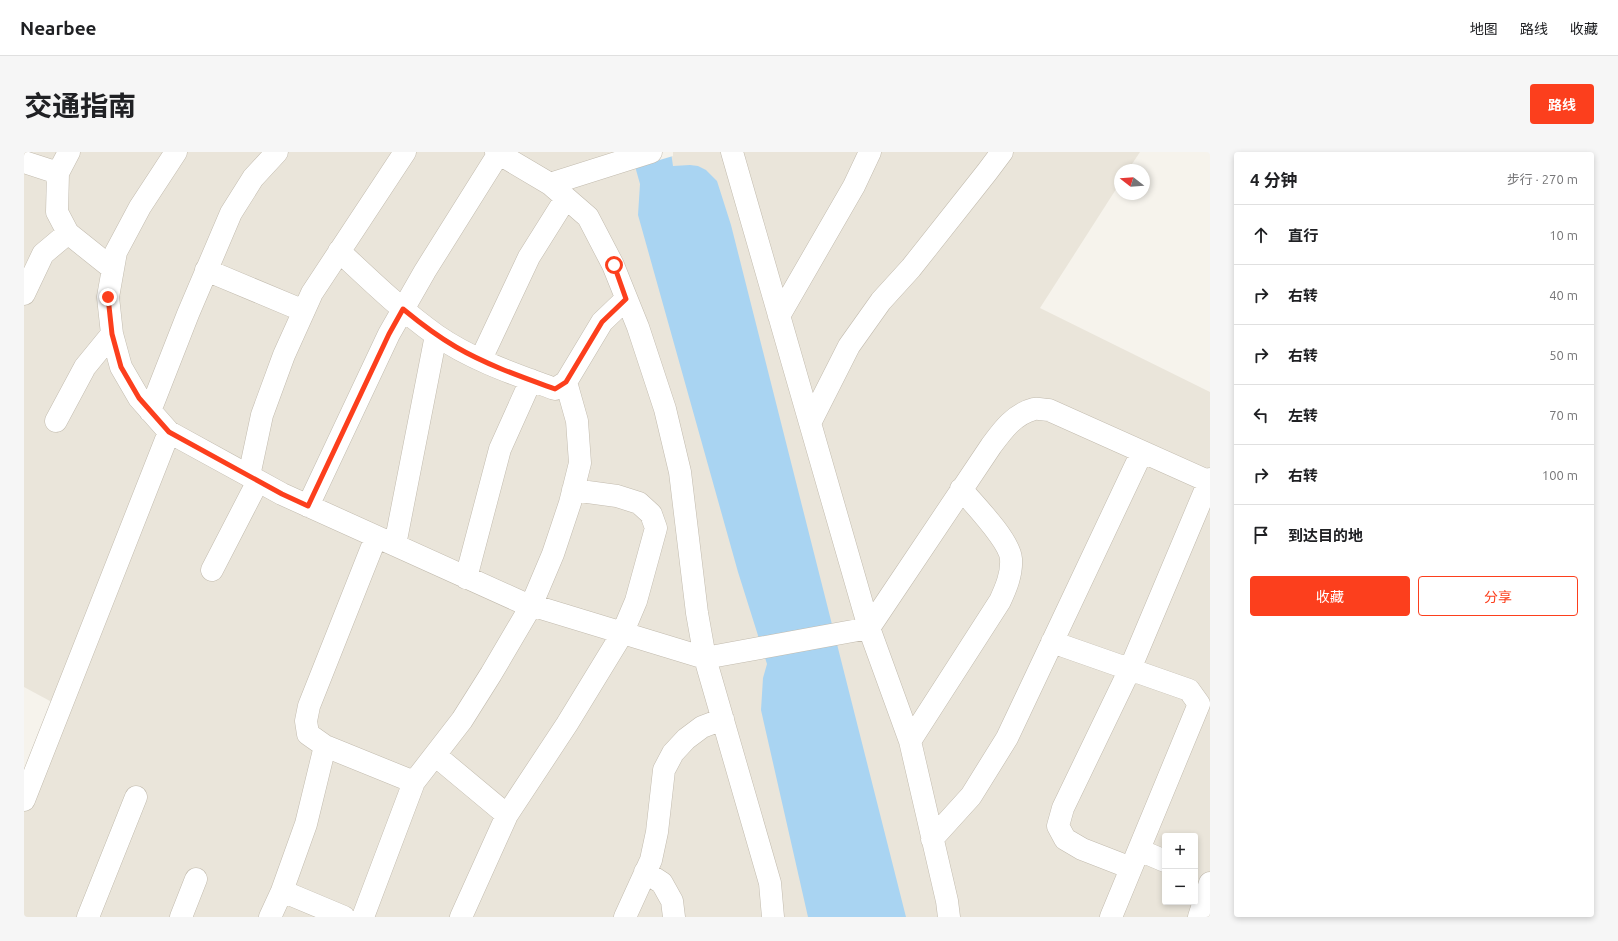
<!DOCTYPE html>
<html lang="zh">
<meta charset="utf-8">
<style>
:root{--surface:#fff;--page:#f6f6f6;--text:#202124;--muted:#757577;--line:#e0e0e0;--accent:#fc3f1d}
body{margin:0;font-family:Ubuntu,"Noto Sans SC",sans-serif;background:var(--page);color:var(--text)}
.controls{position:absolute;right:12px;bottom:12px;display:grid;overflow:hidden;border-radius:4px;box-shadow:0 2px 6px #0003}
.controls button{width:36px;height:36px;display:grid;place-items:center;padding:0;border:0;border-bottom:1px solid var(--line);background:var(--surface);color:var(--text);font:20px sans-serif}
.compass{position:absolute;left:1090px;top:12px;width:36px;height:36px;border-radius:50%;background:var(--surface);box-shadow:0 2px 6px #0003;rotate:287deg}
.stop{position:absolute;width:12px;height:12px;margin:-9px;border:3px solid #fc3f1d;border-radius:50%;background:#fff}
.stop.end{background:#fc3f1d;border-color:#fff;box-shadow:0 1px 4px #0008}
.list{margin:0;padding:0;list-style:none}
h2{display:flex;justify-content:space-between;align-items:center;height:52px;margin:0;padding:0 16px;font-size:17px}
h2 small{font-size:13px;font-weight:400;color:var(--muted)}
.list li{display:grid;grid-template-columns:26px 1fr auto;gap:12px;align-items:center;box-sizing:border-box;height:60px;padding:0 16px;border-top:1px solid var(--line)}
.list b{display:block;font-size:15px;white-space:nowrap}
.list em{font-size:13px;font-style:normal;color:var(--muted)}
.actions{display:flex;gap:8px;padding:12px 16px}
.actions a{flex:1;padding:9px 0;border:1px solid var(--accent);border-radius:4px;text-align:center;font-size:14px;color:var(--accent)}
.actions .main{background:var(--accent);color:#fff}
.icon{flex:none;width:22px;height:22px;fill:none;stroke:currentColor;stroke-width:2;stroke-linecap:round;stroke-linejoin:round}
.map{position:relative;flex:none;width:1186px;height:765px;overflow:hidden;border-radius:4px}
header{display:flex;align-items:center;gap:24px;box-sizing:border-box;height:56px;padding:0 20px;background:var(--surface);border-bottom:1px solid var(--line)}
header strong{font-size:19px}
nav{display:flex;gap:22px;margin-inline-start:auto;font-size:14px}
.intro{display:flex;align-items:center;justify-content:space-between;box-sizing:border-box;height:96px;padding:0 24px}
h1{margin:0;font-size:28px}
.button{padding:10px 18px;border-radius:4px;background:var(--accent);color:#fff;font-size:14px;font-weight:700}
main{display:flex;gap:24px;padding:0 24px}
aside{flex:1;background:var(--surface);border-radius:4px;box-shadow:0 2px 6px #0003}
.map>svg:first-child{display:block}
</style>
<header>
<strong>Nearbee</strong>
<nav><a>地图</a><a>路线</a><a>收藏</a></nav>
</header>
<div class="intro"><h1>交通指南</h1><a class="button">路线</a></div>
<main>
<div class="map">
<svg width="1186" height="765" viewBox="0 0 1186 765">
<rect width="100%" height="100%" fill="#f6f3ec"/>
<path fill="#eae5da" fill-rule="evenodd" d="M 0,0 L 1116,0 L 1104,18 L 1096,18 L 1096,31 L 1016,156 L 1186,240 L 1186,765 L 0,765 L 0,650 L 37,555 L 0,535 ZM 1141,684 L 1171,684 L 1171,750 L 1141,750 Z"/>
<path fill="#a9d4f2" d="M 607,0 L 647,0 L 649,14 L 666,13 L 674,14 L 682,18 L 693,29 L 707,73 L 882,765 L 784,765 L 737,558 L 739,526 L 743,512 L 714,420 L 614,63 L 616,32 Z"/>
<path fill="#f6f3ec" d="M 605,0 L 649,0 L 649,4 L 609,16 Z"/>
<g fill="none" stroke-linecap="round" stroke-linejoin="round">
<defs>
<path id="minor" d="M 45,0 L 34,21 L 33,60 L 44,81 L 89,117
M 152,0 L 116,55 L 92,100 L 84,145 L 88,182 L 97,215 L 115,246 L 145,280 L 258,342 L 497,450 L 681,506 L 845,476 L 967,294 C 978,279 990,262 1010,257 C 1014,256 1020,258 1025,258 L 1186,330
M 472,0 L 526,32 L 564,65 L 589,113 L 614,175 L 641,257 L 656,320 L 673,461 L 681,506 L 746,731 L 749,765
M 708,0 L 845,476 L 886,589 L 923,749 L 925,765
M 0,10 L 34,21
M 526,32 L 627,0
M 315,99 C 346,128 377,158 412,183 C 448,208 490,222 531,237 L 542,230 L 578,170 L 602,147
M 182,118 L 280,159
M 0,142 L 19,102 L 44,81
M 755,164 L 830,34 L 846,0
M 457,207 L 505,105 L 542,46
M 126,259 L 164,162 L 207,61 L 229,26 L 253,0
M 32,269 L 61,215 L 88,182
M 786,271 L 825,194 L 857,149 L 887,116 L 963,20 L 978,0
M 225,324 L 238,263 L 260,203 L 288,141 L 381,0
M 284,354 L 365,182 L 401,119 L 475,1
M 352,385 L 285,554 L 282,569 L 284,582 L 301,594 L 390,630
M 371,393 L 412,183
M 188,418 L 234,329
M 442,426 L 476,297 L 507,228
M 1028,490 L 1165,538 L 1175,552 L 1087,765
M 886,589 L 976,449 C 982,436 988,422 987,407 C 986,389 950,352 937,337
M 411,603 L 483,663
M 0,648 L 145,280
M 908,687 L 947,644 L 983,586 L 1118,300
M 1115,698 L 1141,709
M 1107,716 L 1058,697 L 1041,687 L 1034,674 L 1039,656 L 1106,517 L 1186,327
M 621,720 L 638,731 L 648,749 L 650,765
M 258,739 L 320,765
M 64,765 L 112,645
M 157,765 L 172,727
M 246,765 L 258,739 L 282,672 L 301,594
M 339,765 L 390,630 L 438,568 L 467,522 L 507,454 L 529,402 L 546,351 L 556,311 L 553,269 L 542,230
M 437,765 L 483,663 L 543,572 L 598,482 L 612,449 L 632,376 L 627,362 L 615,351 L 593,344 L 549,338
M 601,765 L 627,708 L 633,680 L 640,618 L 649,601 L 662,587 L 678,575 L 699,567
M 1175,765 L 1186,731"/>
</defs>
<use href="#minor" stroke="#c2bbae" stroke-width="23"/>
<use href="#minor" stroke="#fff" stroke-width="22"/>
</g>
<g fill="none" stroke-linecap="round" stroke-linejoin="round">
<path stroke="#fc3f1d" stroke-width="5" d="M 84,145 L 88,182 L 97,215 L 115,246 L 145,280 L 258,342 L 284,354 L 365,182 L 379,157 C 396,171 413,184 432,195 C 463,213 498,225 531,237 L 542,230 L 578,170 L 602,147 L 590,113"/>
</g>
</svg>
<div class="controls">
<button>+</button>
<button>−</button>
</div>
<svg class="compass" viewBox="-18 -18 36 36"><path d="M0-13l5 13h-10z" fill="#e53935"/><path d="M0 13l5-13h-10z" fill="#757577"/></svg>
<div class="stop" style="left:590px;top:113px"></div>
<div class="stop end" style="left:84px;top:145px"></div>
</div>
<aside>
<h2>4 分钟<small>步行 · 270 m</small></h2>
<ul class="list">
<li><svg class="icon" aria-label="ahead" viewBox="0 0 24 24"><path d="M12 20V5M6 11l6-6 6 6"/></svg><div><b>直行</b></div><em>10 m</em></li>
<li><svg class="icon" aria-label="right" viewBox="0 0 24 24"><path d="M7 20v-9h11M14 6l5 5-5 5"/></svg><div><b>右转</b></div><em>40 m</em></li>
<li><svg class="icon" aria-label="right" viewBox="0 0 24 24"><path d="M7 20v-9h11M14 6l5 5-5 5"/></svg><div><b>右转</b></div><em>50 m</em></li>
<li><svg class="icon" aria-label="left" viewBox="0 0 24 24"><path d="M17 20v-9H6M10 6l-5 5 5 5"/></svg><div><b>左转</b></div><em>70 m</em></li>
<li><svg class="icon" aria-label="right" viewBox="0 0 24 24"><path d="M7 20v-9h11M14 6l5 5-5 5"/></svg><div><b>右转</b></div><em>100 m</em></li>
<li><svg class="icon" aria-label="arrive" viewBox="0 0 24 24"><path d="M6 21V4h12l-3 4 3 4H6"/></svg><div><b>到达目的地</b></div></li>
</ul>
<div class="actions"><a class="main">收藏</a><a>分享</a></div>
</aside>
</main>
